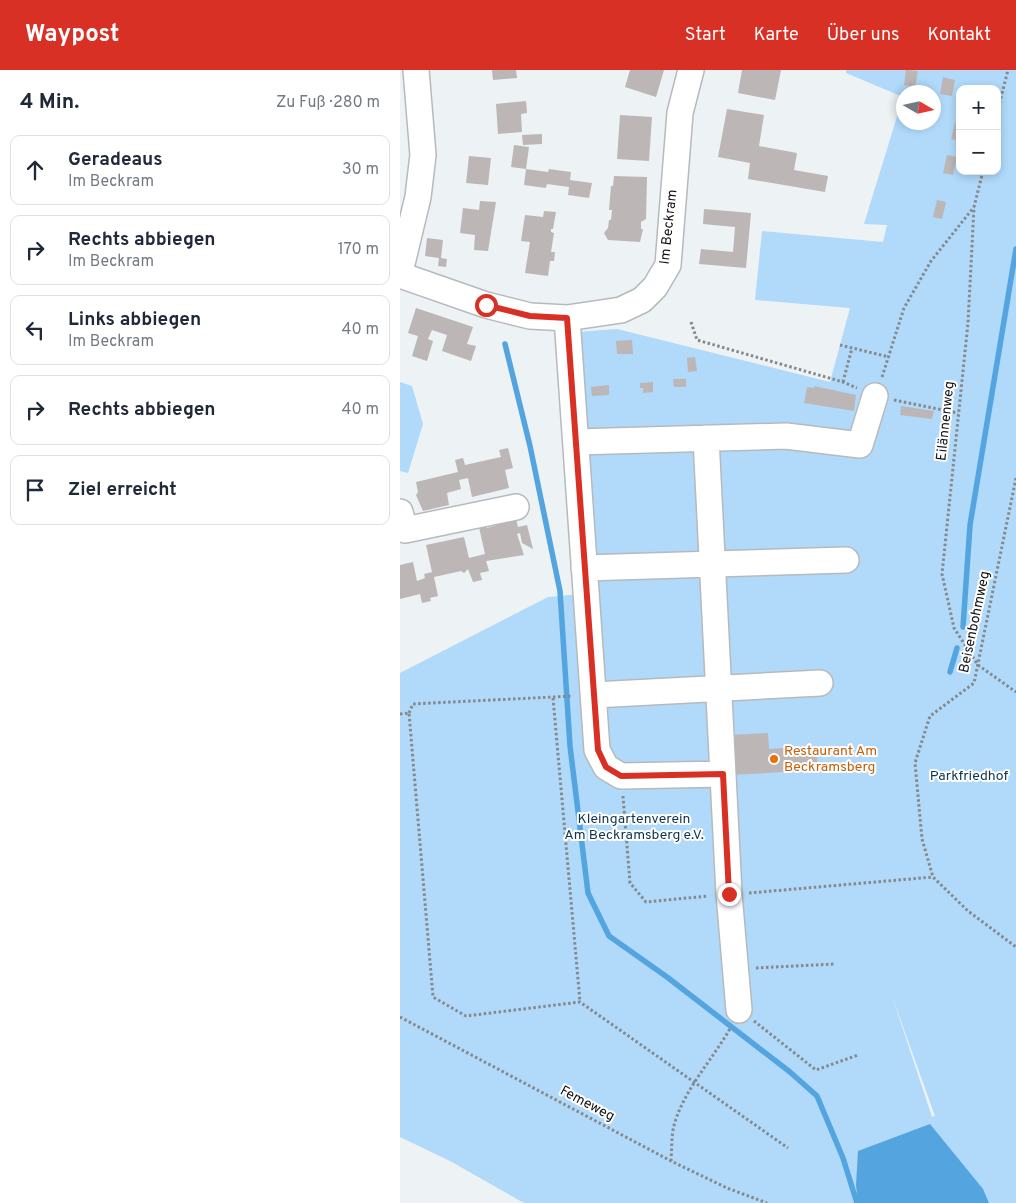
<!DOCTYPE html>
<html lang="de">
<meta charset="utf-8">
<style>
:root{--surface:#fff;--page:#f2f2f3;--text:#1f2937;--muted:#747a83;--line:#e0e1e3;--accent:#d93025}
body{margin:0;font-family:Overpass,sans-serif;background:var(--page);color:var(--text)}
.controls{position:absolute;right:15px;top:15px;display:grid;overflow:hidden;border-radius:10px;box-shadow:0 2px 8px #0003}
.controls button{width:45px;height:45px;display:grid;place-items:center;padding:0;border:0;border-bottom:1px solid var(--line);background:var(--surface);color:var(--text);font:25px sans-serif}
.compass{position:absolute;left:496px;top:15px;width:45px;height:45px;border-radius:50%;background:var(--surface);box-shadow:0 2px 8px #0003;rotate:99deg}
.stop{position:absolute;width:15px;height:15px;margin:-11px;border:4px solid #d93025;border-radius:50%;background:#fff}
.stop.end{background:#d93025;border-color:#fff;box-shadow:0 1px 5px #0008}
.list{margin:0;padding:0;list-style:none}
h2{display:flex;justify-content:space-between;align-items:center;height:65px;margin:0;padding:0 20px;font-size:21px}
h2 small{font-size:16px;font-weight:400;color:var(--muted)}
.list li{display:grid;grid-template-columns:32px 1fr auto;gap:15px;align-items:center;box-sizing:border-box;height:70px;margin:0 10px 10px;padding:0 10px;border:1px solid var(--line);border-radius:10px}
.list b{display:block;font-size:19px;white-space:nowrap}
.list p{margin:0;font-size:16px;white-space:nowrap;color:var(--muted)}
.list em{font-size:16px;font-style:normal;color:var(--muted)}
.icon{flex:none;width:28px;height:28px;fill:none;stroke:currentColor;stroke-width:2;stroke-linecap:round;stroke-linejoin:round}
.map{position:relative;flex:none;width:616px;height:1133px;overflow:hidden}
header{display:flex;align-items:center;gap:30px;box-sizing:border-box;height:70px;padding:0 25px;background:var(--accent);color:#fff}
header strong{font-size:24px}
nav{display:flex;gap:28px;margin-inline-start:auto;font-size:18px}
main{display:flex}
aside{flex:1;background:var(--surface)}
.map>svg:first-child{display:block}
</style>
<header>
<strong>Waypost</strong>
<nav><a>Start</a><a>Karte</a><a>Über uns</a><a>Kontakt</a></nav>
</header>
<main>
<aside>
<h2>4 Min.<small>Zu Fuß · 280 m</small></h2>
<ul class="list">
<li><svg class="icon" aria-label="ahead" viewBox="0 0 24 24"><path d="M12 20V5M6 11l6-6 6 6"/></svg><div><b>Geradeaus</b><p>Im Beckram</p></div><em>30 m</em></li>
<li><svg class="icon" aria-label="right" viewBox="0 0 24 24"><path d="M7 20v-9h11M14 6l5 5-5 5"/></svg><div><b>Rechts abbiegen</b><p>Im Beckram</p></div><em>170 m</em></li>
<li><svg class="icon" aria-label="left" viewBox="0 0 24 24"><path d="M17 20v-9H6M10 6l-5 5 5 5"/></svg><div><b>Links abbiegen</b><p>Im Beckram</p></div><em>40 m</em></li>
<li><svg class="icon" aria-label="right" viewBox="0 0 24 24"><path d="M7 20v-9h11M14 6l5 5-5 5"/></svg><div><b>Rechts abbiegen</b></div><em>40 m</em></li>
<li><svg class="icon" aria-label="arrive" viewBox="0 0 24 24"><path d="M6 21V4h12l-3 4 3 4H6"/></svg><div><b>Ziel erreicht</b></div></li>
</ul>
</aside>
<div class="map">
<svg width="616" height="1133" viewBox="0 0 616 1133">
<rect width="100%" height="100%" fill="#edf2f5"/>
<path fill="#b0d9fa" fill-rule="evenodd" d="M 446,0 L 616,0 L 616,1133 L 124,1133 L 50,1091 L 0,1067 L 0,603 L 148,527 L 192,523 L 176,262 L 217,259 L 430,312 L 450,238 L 355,230 L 362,161 L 483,172 L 487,155 L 464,154 L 503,27 L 446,3 ZM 560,19 L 597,19 L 597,101 L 560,101 ZM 503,22 L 534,22 L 534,52 L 503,52 ZM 492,926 L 535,1046 L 532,1047 Z
M 0,312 L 12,316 L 23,354 L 8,403 L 0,401 Z"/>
<path fill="#53a4df" d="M 530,1054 L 583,1119 L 589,1133 L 458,1133 L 456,1115 L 458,1081 Z"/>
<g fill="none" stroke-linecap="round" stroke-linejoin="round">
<path stroke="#53a4df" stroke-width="5.5" d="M 105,274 L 130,376 L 160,521 L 170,676 L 188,823 L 209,866 L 267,907 L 390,1002 L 417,1026 L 443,1088 L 457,1133
M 563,557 L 570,455 L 616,179
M 550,602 L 557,578"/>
</g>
<path fill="#bcb6b6" d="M 92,0 L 116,0 L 117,8 L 93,10 Z
M 230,0 L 264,0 L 256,27 L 225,17 Z
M 342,0 L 381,0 L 375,30 L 338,23 Z
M 506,0 L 518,1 L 515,17 L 504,15 Z
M 543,7 L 555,10 L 552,26 L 540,24 Z
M 575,16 L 588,18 L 588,19 L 575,19 Z
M 126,31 L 127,43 L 121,44 L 122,62 L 98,64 L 96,34 Z
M 327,39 L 364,45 L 359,76 L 397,83 L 394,100 L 428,106 L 425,122 L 348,109 L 350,93 L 318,87 Z
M 220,45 L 252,47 L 249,91 L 217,89 Z
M 555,53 L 560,54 L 560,71 L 551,69 Z
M 142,64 L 142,74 L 123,75 L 122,65 Z
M 114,75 L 129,77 L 126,99 L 111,97 Z
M 547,85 L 557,87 L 553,105 L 543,103 Z
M 69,86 L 91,88 L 88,115 L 66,113 Z
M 126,99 L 148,102 L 149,99 L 171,102 L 170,110 L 192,113 L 189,128 L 168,125 L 169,117 L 147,114 L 146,118 L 124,115 Z
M 214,106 L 247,107 L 246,149 L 241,152 L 241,159 L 243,159 L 240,172 L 208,170 L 204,163 L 208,158 L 209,150 L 211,150 L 212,140 L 209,140 L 211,116 L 213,116 Z
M 537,130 L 546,132 L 542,149 L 533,147 Z
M 80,131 L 96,132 L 88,181 L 74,180 L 75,165 L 60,163 L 63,138 L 79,140 Z
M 304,139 L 351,143 L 346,198 L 299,194 L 301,179 L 333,182 L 335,157 L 303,154 Z
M 144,141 L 156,142 L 153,159 L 151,159 L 151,162 L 154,163 L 151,182 L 155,182 L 154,191 L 150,191 L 148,206 L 125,203 L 130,172 L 121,171 L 125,145 L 143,147 Z
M 27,168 L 43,170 L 41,188 L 47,189 L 46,197 L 38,196 L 39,188 L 25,186 Z
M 16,238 L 73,257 L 67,274 L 76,276 L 71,291 L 42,281 L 47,265 L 32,260 L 28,269 L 33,271 L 27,291 L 12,286 L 18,266 L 8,263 Z
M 232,270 L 233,284 L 217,284 L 216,271 Z
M 295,287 L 297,301 L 288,302 L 287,288 Z
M 273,309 L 286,309 L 286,317 L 274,317 Z
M 253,312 L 253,322 L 243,323 L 243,318 L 240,318 L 240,313 Z
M 209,315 L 209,325 L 192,326 L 191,317 Z
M 414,316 L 456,325 L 454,341 L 404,333 L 407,317 L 414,318 Z
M 501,336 L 534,341 L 532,349 L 500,345 Z
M 108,378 L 113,398 L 105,400 L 109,418 L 72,427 L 68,408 L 59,410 L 61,419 L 47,423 L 49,435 L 23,441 L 16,425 L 18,422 L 16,412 L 58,402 L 55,390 L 63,388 L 65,395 L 101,387 L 99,380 Z
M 116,449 L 118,457 L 127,455 L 133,479 L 122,473 L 120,463 L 117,464 L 124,485 L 86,491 L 89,501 L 80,503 L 82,510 L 73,512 L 68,499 L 64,503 L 61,501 L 34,507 L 38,526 L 30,528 L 31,531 L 22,533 L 20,524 L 0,529 L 0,495 L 13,492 L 17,511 L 25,508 L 24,504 L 32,502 L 26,475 L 64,467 L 69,488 L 85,484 L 79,457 L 86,456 L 87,458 Z
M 368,663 L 369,679 L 416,676 L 418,700 L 332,705 L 329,665 Z"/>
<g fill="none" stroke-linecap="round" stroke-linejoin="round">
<defs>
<path id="minor" d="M 0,202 L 18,127 L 23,85 L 16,0
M 0,205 L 86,235 L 130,246 L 167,248 L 221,240 L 242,230 L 255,217 L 268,195 L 280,43 L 291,0
M 167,248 L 197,680 L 206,697 L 221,706 L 323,704
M 306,368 L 329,824 L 339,940
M 176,372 L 386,366 L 460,375 L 475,326
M 0,442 L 5,460 L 116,437
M 184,498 L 446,490
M 194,625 L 420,613"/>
</defs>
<use href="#minor" stroke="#b6babd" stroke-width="28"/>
<path stroke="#86898c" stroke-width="3" stroke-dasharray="2.5 2.5" stroke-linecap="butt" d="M 597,43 L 608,0
M 583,101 L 574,137 L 568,253 L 542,504 L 554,558 L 578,595 L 616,622
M 291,252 L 297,270 L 443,312 L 457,318
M 440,275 L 489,287
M 482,307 L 504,238 L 531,191 L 574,137
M 443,312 L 452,278
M 494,330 L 558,343
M 616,408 L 574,613 L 530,646 L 515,693 L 522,769 L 533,807 L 568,841 L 616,877
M 153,628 L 180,932
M 9,643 L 13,634 L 173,626
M 0,644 L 9,643 L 33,927 L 66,946 L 180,932 L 388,1078
M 223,726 L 230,813 L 246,832 L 308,826
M 349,823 L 533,807
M 356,898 L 434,894
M 0,947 L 271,1091 L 327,1118 L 367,1133
M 354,951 L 416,1000 L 458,985
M 271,1091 C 272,1078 271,1064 275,1052 C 286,1017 313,989 331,957"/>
<use href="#minor" stroke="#fff" stroke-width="25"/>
</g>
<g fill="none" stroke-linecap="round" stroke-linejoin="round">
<path stroke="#d93025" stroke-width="6" d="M 86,235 L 130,246 L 167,248 L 198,680 L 206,697 L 221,706 L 323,704 L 329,824"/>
</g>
<circle fill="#e8710a" stroke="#fff" stroke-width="2" cx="374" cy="689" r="5"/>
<g text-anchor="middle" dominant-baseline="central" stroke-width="4" stroke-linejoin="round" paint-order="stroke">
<g font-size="14" fill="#121315" stroke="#fff">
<text transform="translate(269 157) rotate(-84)">Im Beckram</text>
<text transform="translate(546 351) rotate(-84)">Eilännenweg</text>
<text transform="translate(575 552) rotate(-78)">Beisenbohmweg</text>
<text transform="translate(187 1034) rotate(28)">Femeweg</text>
</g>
<g font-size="14" fill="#c56008" stroke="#fff" text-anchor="start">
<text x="384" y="681">Restaurant Am<tspan x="384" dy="16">Beckramsberg</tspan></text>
</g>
<g font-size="14" fill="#11344c" stroke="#fff">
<text x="569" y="706">Parkfriedhof</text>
<text x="234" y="749">Kleingartenverein<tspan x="234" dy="16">Am Beckramsberg e.V.</tspan></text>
</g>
</g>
</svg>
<div class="controls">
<button>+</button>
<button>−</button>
</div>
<svg class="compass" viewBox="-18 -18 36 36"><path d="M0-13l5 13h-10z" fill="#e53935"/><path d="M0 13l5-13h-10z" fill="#747a83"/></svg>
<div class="stop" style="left:86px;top:235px"></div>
<div class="stop end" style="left:329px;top:824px"></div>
</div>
</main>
